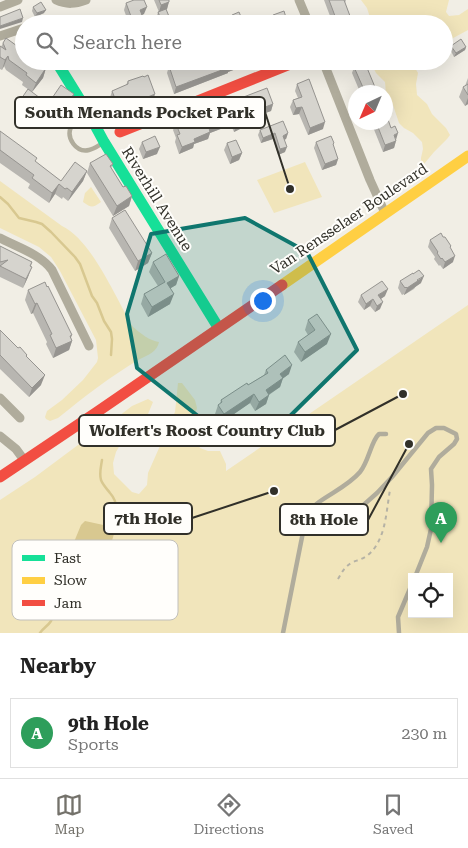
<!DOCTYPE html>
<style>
:root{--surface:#fff;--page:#f2f2f2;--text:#222;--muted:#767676;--line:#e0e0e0;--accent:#74726b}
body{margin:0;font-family:"Roboto Serif",serif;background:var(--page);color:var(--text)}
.controls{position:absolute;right:15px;bottom:15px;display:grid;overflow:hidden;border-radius:0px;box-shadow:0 5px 20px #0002}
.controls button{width:45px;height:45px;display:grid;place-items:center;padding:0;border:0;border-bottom:1px solid var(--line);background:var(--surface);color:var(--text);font:25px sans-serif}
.compass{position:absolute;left:348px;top:85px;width:45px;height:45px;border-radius:50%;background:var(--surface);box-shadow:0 5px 20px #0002;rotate:224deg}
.you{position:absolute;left:262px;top:300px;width:18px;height:18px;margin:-12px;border:4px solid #fff;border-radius:50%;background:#1a73e8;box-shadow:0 0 0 8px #1a73e833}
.badge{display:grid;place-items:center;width:32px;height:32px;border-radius:50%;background:var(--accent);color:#fff;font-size:16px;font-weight:700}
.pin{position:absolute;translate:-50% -41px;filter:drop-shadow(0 1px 2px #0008)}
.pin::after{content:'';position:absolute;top:26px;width:18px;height:15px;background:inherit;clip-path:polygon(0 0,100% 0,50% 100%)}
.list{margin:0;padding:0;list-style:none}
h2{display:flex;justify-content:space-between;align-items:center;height:65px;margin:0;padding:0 20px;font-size:21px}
h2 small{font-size:16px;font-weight:400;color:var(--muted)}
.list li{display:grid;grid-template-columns:32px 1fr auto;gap:15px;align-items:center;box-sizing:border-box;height:70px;margin:0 10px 10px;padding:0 10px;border:1px solid var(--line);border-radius:0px}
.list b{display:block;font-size:19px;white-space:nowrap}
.list p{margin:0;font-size:16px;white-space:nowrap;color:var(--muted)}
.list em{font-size:16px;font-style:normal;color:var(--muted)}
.icon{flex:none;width:28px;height:28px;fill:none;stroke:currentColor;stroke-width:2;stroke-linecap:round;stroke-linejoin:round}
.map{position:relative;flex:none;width:468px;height:633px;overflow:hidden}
.search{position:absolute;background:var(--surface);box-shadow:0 5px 20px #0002;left:15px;right:15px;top:15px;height:55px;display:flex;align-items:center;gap:12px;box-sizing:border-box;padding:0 18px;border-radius:28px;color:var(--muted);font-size:19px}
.sheet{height:145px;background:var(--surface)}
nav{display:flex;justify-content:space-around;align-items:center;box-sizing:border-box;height:70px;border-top:1px solid var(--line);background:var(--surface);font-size:14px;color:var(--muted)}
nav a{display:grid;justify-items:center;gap:2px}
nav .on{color:var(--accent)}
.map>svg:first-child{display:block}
</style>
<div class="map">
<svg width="468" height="633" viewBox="0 0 468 633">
<rect width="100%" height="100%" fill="#f1eee5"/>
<path fill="#f1e5bb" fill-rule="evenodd" d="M 361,0 L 449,0 L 446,12 L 449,16 L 459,15 L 468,9 L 468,30 L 444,43 L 444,24 L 372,24 L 367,8 Z
M 376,61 L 411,61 L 418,73 L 416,84 L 417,95 L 427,104 L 432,114 L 446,128 L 450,135 L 447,139 L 434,152 L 424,164 L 421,163 L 421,158 L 423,149 L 422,142 L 413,133 L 404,128 L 399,123 L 393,105 L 386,94 L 385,82 L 376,73 L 374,69 Z
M 305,162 L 322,197 L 274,213 L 257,180 Z
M 0,181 L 62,226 C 92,240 116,299 133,327 C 140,333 150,341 159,342 C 157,352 148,355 140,359 C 111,376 84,397 58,418 L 50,421 L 46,419 L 45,417 L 47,411 L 62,400 L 83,380 L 97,362 L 98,358 L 96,340 L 60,271 L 51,257 L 39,247 L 0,228 Z
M 91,187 L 101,202 C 92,208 92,208 83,202 L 85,193 Z
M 468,305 L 468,633 L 0,633 L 0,500 L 35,477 L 78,445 L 97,433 L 132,406 L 148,399 L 153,402 L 148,414 L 139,419 L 125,436 L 116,452 L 113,463 L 114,474 L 132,492 L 139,494 L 147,485 L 148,473 L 175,412 L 178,383 L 182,383 L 195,400 L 197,408 L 192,426 L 195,440 L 200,448 L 208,451 L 220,451 L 226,464 L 226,471 ZM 412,577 L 449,577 L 449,614 L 412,614 Z"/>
<path fill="#d8c890" d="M 85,521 L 108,526 L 110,522 L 117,524 L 104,567 L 99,579 L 94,585 L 89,588 L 79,603 L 75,606 L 72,607 L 67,610 L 64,608 L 59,594 L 63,588 L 64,579 L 68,569 L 69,563 L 73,558 L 74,542 L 81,525 Z"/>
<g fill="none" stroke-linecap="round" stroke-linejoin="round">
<path stroke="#d8c890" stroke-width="2.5" d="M 0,197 L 8,204 L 19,218 L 36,222 L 42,224 L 51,232 L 75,257 L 80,264 L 92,296 L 97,303 L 104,321 L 111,332 L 112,339 L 111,355
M 102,460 C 101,467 99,473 101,480 C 103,485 107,489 110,493 C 118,502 118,512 113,523
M 40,633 C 43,628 48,626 51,621 C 55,613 52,608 60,598"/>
<path stroke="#b5b2a5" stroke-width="2" stroke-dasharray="4 4" stroke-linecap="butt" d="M 338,579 C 342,572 345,566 353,562 C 358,560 363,559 368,555 C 386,540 386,512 390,490"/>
<path stroke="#b0ac9c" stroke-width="4.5" d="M 85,113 C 80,117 73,121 71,127 C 66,138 76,153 89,150 C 94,149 99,145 103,143
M 343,529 L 359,509 L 377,493 L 392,477 L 428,433 L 436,428 L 444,428 L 456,434 L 457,439 L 454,444 L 439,457 L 431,469 L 432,485 L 431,529 L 427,547 L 415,577
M 283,633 L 307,512 C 311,509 315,505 319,502 C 333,492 349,485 360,472 C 369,461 371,441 379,434 L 386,434
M 399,633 L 398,617 L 412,584"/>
<path stroke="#b0ac9c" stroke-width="9" d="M 56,0 C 67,5 75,4 86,0
M 299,0 L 309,24
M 0,7 L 18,0
M 0,36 L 24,28
M 323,61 L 370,180 L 385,213
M 0,238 C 17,247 40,254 52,270 L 89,346
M 0,398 L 20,418
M 0,436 L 16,449 L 24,460"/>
<path stroke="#16e098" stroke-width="11" d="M 56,61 L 90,116 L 104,142 L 218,327"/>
<path stroke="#ffcf43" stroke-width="11" d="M 282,285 L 468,156"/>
<path stroke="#f24e42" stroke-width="11" d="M 120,132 L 298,61
M 0,477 L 97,412 L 282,285"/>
</g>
<path fill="#b8b6b1" d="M 154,0 L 169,0 L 167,9 L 159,12 Z
M 324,0 L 346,0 L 345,3 L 353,24 L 333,24 Z
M 126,3 L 144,14 L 141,15 L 139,22 L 134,24 L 129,24 L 124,10 Z
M 33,7 L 44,13 L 35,17 L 32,11 Z
M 158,12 L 170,19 L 168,23 L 166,24 L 160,24 L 157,16 Z
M 273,15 L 288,24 L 271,24 L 270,22 Z
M 3,43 L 46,68 L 43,78 L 32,92 L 22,85 L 23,82 L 6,70 L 4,66 L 2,70 L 0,69 L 0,46 L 1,47 Z
M 451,46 L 466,47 L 465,50 L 454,57 L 450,49 Z
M 175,63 L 237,66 L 236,69 L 228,72 L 228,73 L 174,94 L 167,73 L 169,66 L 175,64 Z
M 354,67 L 377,92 L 360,92 L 352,73 Z
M 468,78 L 468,104 L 465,106 L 459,97 L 463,87 L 465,86 Z
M 128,81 L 153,101 L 128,111 L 127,108 L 115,113 L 114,112 L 112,113 L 108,104 L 112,91 L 126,85 Z
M 297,84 L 323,129 L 308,135 L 299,114 L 293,115 L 290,107 L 293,100 L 298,98 L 295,91 Z
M 241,98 L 273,104 L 271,111 L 244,121 L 242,128 L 234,132 L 231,125 L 210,133 L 208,139 L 194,144 L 193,148 L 179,154 L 175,142 L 176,138 L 173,130 L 176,124 L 203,114 L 219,110 L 239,102 Z
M 19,102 L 48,104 L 70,104 L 55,124 L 44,116 L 36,126 L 15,111 Z
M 371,122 L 386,122 L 396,140 L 394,148 L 383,152 Z
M 260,130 L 288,133 L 286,139 L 284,140 L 285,152 L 278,155 L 273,139 L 261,143 L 258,135 Z
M 0,131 L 35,162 L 61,181 L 87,171 L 83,181 L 68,201 L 63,197 L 62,199 L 55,194 L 49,203 L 28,188 L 30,184 L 0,163 Z
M 142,142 L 157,154 L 143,159 L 139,149 Z
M 316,142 L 334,143 L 333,145 L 338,159 L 336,165 L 322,170 L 314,148 Z
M 227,143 L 242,153 L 239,160 L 230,164 L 224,150 Z
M 90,163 L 113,164 L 111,168 L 123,187 L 132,196 L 129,206 L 113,216 L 87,173 Z
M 112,218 L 152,253 L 148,263 L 135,271 L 109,228 Z
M 430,240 L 450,248 L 453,262 L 443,269 L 440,265 L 439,266 L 434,259 L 435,257 L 428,247 Z
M 0,246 L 32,262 L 28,277 L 23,288 L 0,277 Z
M 153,262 L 179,276 L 176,285 L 170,288 L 170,304 L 148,317 L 141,304 L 144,294 L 158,286 L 149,272 Z
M 400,281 L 421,283 L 416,286 L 414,289 L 404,295 L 404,294 L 402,295 L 398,288 Z
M 28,290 L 71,338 L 72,341 L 69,350 L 53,358 L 46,344 L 47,342 L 33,313 L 31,314 L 25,300 Z
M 361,295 L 385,296 L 381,299 L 380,309 L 375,312 L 370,306 L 364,310 L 358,302 Z
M 308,320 L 327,344 L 301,362 L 294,352 L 298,342 L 308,335 L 305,330 Z
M 0,330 L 18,348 L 27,355 L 27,357 L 41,385 L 29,397 L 0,369 Z
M 266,370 L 289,374 L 283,378 L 280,387 L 269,395 L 266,404 L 255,411 L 250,403 L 221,423 L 215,414 L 218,405 L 220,404 L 221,400 L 248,385 L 264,375 Z"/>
<path fill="#969490" d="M 169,2 L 167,9 L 159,12 L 161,5 Z
M 147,7 L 144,14 L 137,17 L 140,10 Z
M 46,10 L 44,13 L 35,17 L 37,13 Z
M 142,15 L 139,22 L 134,24 L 131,24 L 132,19 Z
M 23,18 L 22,22 L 0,29 L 0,26 Z
M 170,19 L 168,23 L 166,24 L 162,24 L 162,22 Z
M 466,47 L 465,50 L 454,57 L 456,53 Z
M 8,56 L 4,66 L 2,70 L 5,60 Z
M 237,61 L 249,61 L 237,66 L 236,69 L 228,72 L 228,73 L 174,94 L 176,87 L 230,66 Z
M 46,68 L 43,78 L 32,92 L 36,83 Z
M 74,94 L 70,104 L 55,124 L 59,114 Z
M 155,94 L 153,101 L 128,111 L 131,104 Z
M 468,98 L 468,104 L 465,106 Z
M 130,101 L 127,108 L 115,113 L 117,106 Z
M 273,104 L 271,111 L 240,122 L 242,116 Z
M 117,105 L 114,112 L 112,113 L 115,106 Z
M 47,106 L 44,116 L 36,126 L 40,117 Z
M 302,107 L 299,114 L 293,115 L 296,108 Z
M 233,118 L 231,125 L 210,133 L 208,139 L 194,144 L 193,148 L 179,154 L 182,147 L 209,128 Z
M 245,122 L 242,128 L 234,132 L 236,125 Z
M 325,122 L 323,129 L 308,135 L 310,128 Z
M 275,133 L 273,139 L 261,143 L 263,138 Z
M 288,133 L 286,139 L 281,141 L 283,136 Z
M 398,133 L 396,140 L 394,135 Z
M 396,141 L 394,148 L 383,152 L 385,145 Z
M 160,147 L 157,154 L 143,159 L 146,152 Z
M 287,147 L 285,152 L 278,155 L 280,149 Z
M 242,153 L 239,160 L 230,164 L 232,157 Z
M 338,159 L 336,165 L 322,170 L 325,164 Z
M 87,171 L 83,181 L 68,201 L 72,192 Z
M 59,184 L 55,194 L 49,203 L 52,193 Z
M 132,196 L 129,206 L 113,216 L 117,206 Z
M 152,253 L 148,263 L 135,271 L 138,261 Z
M 455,256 L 453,262 L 443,269 L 445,262 Z
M 32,267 L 28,277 L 23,288 L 26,279 Z
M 179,276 L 176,285 L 163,293 L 167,283 Z
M 424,276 L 421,283 L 404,295 L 407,288 Z
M 388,289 L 385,296 L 376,302 L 378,295 Z
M 174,294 L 170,304 L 148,317 L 152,307 Z
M 373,299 L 370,306 L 364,310 L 366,304 Z
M 383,302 L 380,309 L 375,312 L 377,306 Z
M 37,303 L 33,313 L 31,314 L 35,304 Z
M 331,334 L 327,344 L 301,362 L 305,352 Z
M 72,335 L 69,342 L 72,341 L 69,350 L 53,358 L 56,348 Z
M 292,365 L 289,374 L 277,383 L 280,374 Z
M 45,375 L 41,385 L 29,397 L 32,388 Z
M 283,378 L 280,387 L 262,399 L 266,390 Z
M 254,394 L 250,403 L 221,423 L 224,414 Z
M 269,395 L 266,404 L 255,411 L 259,402 Z"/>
<path fill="#d6d4ce" stroke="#969490" d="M 134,0 L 144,0 L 147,7 L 140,10 L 142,15 L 132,19 L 126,3 Z
M 159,0 L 169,0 L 169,2 L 161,5 Z
M 329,0 L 344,0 L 353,24 L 338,24 Z
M 41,2 L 46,10 L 37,13 L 33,7 Z
M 20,9 L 23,18 L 0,26 L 0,17 Z
M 166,9 L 170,19 L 162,22 L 158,12 Z
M 284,11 L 288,24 L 276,24 L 273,15 Z
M 239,12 L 244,24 L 215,24 L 233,18 L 232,15 Z
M 50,17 L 54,24 L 39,24 Z
M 6,38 L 24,51 L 24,61 L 38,61 L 46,68 L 36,83 L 26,75 L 27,73 L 9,60 L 8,56 L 5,60 L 0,57 L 0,46 L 6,50 L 3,43 Z
M 461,39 L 466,47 L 456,53 L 451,46 Z
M 180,61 L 238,61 L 238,63 L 230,66 L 230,67 L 176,87 L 169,66 Z
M 365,63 L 377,92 L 365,92 L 354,67 Z
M 148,75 L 155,94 L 131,104 L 130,101 L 117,106 L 117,105 L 115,106 L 111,97 L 114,96 L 112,91 L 128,84 L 128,81 L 143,76 L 144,77 Z
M 309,79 L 325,122 L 310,128 L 302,107 L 296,108 L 293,100 L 302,97 L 297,84 Z
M 468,84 L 468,95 L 463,87 Z
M 61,85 L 74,94 L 59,114 L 47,106 L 40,117 L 19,102 L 28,89 L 48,104 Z
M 267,88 L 273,104 L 242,116 L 245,122 L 236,125 L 233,118 L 209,128 L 210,132 L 194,139 L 195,142 L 182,147 L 177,135 L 180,134 L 176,124 L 203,113 L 203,114 L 218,108 L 219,110 L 242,101 L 241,98 Z
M 386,114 L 391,128 L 395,126 L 398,133 L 394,135 L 396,141 L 385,145 L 376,122 L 386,122 Z
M 283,121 L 288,133 L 283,136 L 287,147 L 280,149 L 275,133 L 263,138 L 260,130 Z
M 0,131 L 37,158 L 35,161 L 61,181 L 75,162 L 87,171 L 72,192 L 67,188 L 65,189 L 59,184 L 52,193 L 32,178 L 34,175 L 0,150 Z
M 155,136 L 160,147 L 146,152 L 142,142 Z
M 331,136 L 334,143 L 333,144 L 338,159 L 325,164 L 316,142 Z
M 236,140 L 242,153 L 232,157 L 227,143 Z
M 106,154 L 113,164 L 110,166 L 123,187 L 126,186 L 132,196 L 117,206 L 90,163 Z
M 125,210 L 152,253 L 138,261 L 112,218 Z
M 441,233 L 443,237 L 445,237 L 451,246 L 450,247 L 455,256 L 445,262 L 442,258 L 441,259 L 437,253 L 438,252 L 430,240 Z
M 0,246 L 32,262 L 30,266 L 32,267 L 26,279 L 0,266 L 8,260 L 0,262 Z
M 166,254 L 179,276 L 167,283 L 174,294 L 152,307 L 144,294 L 165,282 L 153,262 Z
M 419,270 L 424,276 L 417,280 L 418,281 L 416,282 L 407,288 L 406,287 L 405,288 L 400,281 L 413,273 L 413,274 Z
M 382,281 L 388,289 L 378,295 L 383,302 L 377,306 L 373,299 L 366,304 L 361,295 Z
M 45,282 L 47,287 L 48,286 L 71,333 L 72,335 L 70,336 L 72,341 L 56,348 L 50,335 L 52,334 L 37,303 L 35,304 L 28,290 Z
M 317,314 L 331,334 L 305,352 L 298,342 L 315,330 L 308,320 Z
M 0,330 L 18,348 L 20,347 L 27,355 L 26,356 L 45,375 L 32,388 L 0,355 Z
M 285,355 L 292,365 L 280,374 L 283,378 L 266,390 L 269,395 L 259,402 L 254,394 L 224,414 L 218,405 L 222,402 L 221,400 L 247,383 L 248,385 L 268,373 L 266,370 Z"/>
<path fill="#0f766e" fill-opacity="0.2" stroke="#0f766e" stroke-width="4" stroke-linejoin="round" d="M 245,218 L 307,252 L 357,350 L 288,418 L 217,431 L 137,368 L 127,314 L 151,234 Z"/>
<g text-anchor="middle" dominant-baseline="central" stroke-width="4" stroke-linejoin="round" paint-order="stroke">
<g font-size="15" fill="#313029" stroke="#fffefb">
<text transform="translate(157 199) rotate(58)">Riverhill Avenue</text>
<text transform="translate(349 219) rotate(-34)">Van Rensselaer Boulevard</text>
</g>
</g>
<rect x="12" y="540" width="166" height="80" rx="8" fill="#fffefb" stroke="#c1c0bc" stroke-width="1"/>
<rect x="22" y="555" width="23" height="6" fill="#16e098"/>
<rect x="22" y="577" width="23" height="7" fill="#ffcf43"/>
<rect x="22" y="600" width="23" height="6" fill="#f24e42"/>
<g font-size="14" fill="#313029">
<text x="54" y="563">Fast</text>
<text x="54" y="585">Slow</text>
<text x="54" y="608">Jam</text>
</g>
<path fill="none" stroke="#313029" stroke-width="2" d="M290 189L265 112M403 394L335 430M274 491L192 518M409 444L368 520"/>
<g fill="#313029" stroke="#fffefb" stroke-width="2">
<circle cx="290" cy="189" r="5"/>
<circle cx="403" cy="394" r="5"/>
<circle cx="274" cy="491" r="5"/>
<circle cx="409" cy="444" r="5"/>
</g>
<g fill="#fffefb" stroke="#313029" stroke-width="2">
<rect x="15" y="97" width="250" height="31" rx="5"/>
<rect x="79" y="415" width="256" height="31" rx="5"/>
<rect x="104" y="503" width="88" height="31" rx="5"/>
<rect x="280" y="504" width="88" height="31" rx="5"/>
</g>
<g font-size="16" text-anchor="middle" font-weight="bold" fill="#313029">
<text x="140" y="118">South Menands Pocket Park</text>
<text x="207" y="436">Wolfert's Roost Country Club</text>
<text x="148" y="524">7th Hole</text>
<text x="324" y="525">8th Hole</text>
</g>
</svg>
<div class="controls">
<button><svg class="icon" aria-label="locate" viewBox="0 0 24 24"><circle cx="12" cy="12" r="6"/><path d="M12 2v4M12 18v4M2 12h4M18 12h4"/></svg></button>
</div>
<svg class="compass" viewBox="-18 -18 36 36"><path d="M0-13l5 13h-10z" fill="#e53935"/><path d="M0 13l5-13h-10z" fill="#767676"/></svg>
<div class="you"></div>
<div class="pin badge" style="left:441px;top:543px;background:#2e9e5b">A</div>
<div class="search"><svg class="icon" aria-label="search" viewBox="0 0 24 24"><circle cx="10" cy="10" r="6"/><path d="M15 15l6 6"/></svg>Search here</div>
</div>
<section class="sheet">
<h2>Nearby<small></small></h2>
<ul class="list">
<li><span class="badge" style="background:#2e9e5b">A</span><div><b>9th Hole</b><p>Sports</p></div><em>230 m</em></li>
</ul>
</section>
<nav>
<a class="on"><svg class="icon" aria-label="map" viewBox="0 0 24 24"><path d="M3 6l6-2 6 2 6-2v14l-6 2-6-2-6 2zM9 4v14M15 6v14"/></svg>Map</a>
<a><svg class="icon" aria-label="directions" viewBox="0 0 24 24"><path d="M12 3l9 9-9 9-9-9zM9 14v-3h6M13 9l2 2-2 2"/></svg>Directions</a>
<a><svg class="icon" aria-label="saved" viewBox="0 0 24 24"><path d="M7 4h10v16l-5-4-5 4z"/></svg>Saved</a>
</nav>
